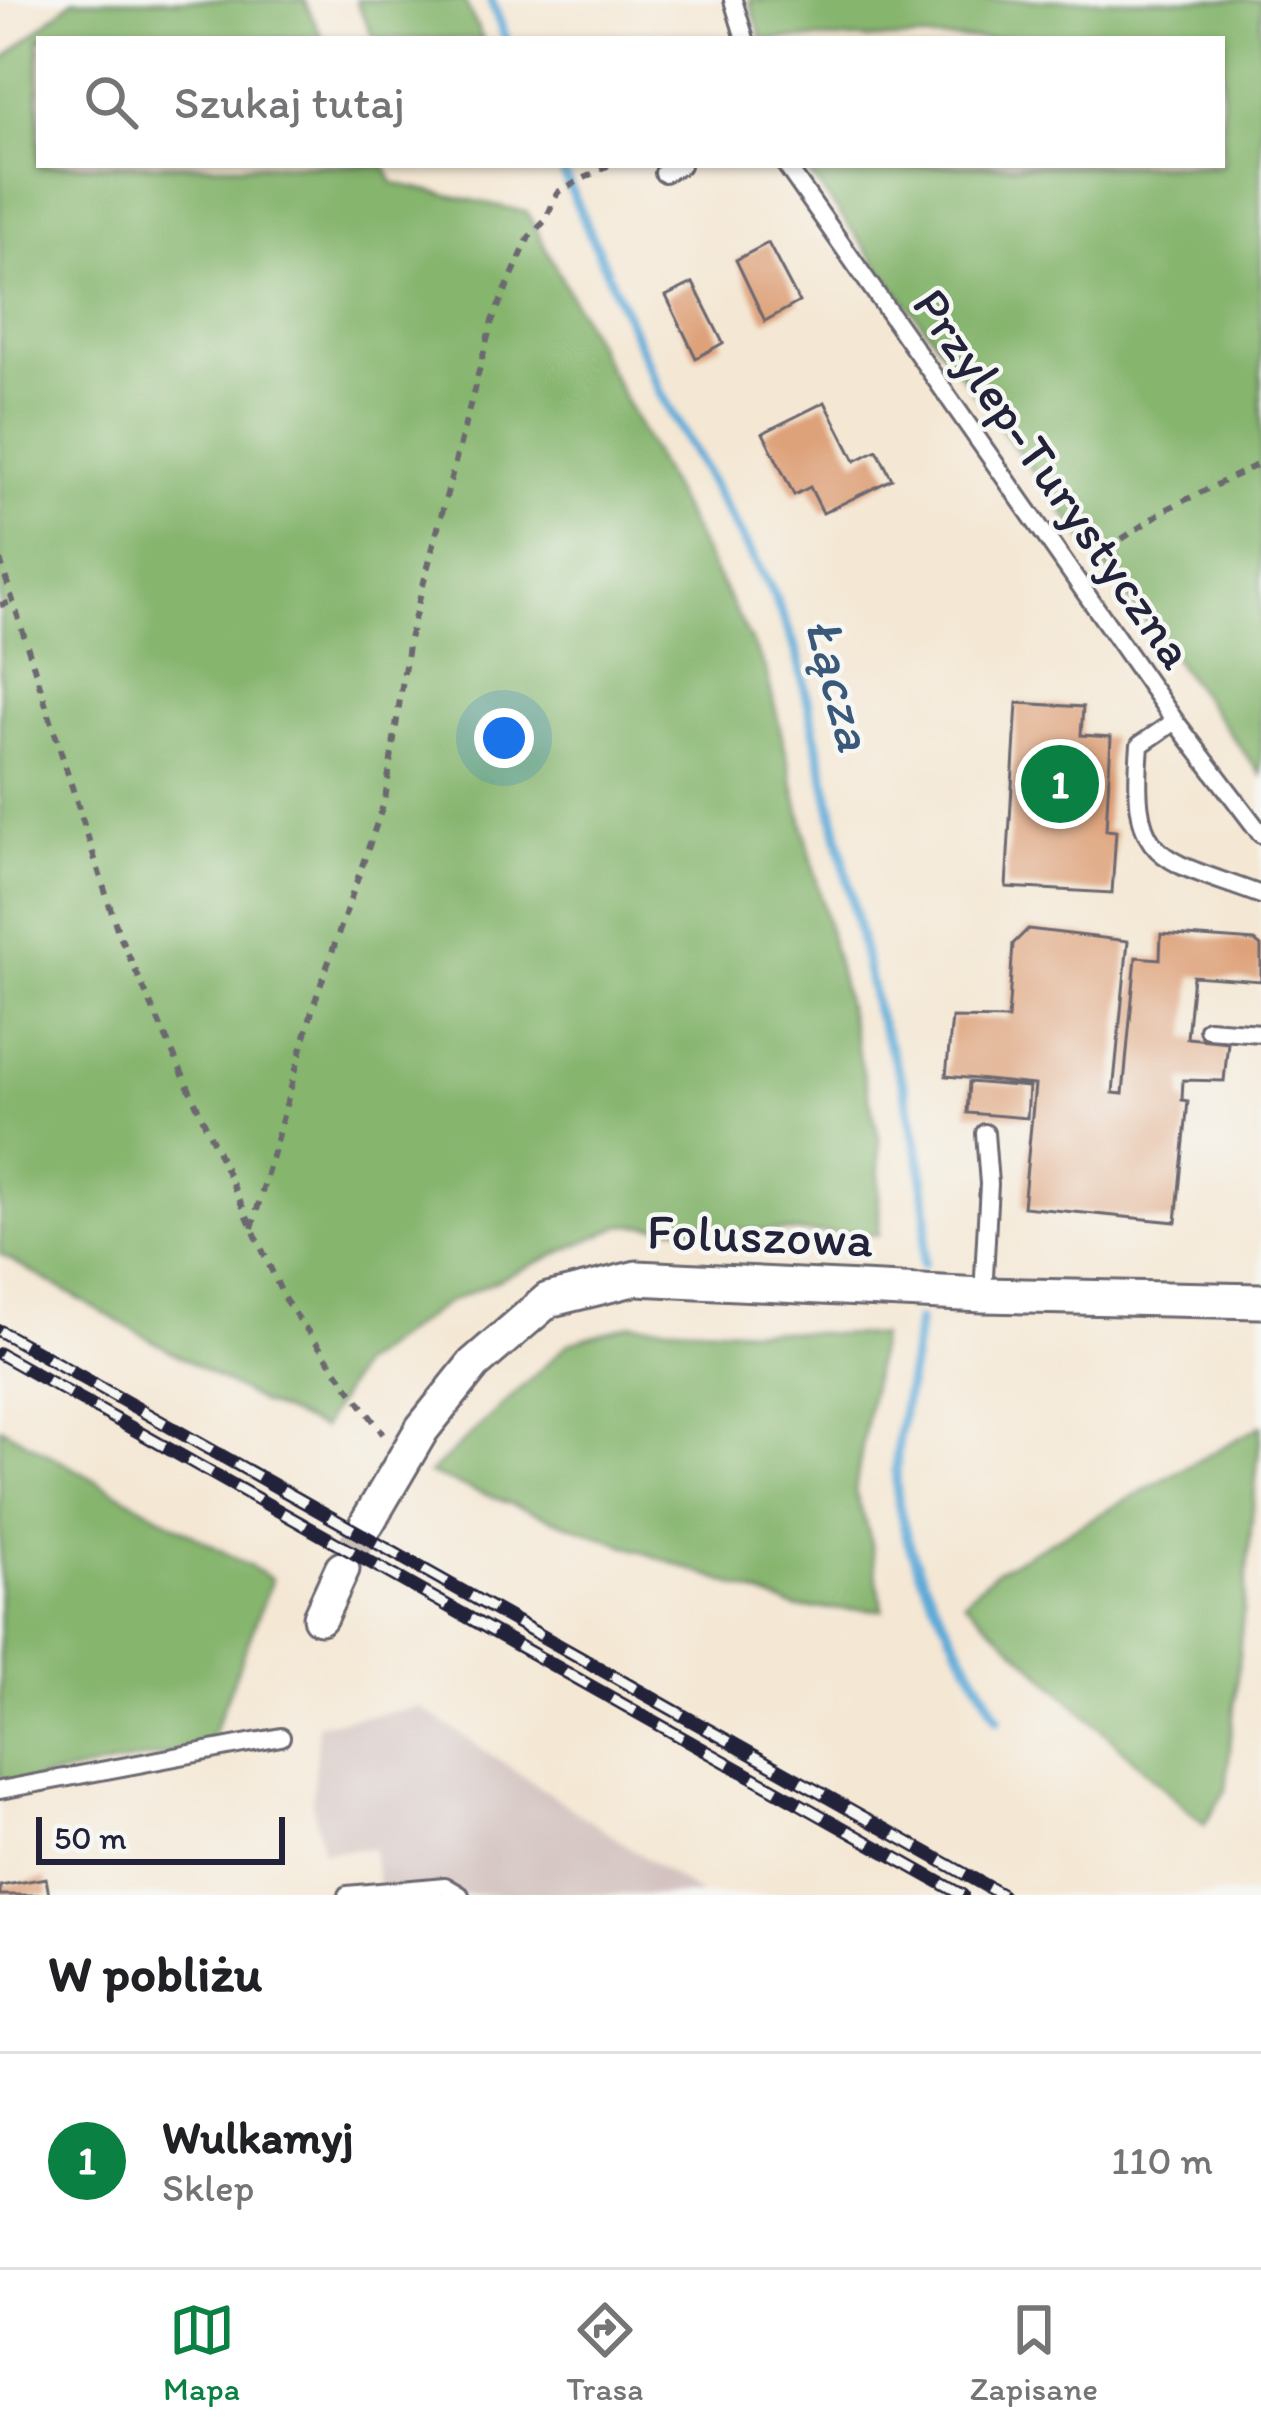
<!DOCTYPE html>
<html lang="pl">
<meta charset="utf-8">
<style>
:root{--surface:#fff;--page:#f2f2f2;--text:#202124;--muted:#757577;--line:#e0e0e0;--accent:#0b8043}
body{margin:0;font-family:Itim,sans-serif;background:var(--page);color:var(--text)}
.scale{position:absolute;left:36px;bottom:30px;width:249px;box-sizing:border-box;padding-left:12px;border:6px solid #22223b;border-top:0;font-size:33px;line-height:42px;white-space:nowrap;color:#22223b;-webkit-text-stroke:9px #f6f6f2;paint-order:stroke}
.you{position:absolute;left:504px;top:738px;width:42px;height:42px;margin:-30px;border:9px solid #fff;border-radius:50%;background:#1a73e8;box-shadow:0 0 0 18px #1a73e833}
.badge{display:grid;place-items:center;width:78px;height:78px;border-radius:50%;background:var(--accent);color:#fff;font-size:39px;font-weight:700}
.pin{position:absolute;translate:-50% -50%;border:6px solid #fff;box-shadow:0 3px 12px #0006}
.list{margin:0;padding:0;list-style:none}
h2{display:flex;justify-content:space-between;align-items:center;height:156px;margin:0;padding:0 48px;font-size:51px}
h2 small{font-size:39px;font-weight:400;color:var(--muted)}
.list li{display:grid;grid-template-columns:78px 1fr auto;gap:36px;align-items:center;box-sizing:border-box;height:216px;padding:0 48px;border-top:3px solid var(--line)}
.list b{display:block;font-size:45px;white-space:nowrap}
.list p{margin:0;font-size:39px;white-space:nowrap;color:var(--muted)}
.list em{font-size:39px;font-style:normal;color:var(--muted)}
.icon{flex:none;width:66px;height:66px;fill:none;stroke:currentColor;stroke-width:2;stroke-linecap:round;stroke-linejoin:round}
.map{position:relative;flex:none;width:1261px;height:1895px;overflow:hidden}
.search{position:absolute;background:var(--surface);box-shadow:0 3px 9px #0004;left:36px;right:36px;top:36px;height:132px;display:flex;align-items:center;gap:30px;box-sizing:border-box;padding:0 42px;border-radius:0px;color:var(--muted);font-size:45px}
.sheet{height:372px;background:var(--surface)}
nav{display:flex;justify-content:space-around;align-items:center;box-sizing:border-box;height:168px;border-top:3px solid var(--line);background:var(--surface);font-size:33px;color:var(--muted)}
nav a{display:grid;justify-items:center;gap:6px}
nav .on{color:var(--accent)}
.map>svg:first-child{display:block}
</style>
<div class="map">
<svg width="1261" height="1895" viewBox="0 0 1261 1895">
<rect width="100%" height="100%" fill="#f6f6f2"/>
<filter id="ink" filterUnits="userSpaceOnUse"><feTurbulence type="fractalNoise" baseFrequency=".00833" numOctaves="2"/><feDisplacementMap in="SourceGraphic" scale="24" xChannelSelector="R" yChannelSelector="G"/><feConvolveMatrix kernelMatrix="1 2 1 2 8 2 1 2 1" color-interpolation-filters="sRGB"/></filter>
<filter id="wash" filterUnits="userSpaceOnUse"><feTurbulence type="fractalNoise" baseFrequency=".004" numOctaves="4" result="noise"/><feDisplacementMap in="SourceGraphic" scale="48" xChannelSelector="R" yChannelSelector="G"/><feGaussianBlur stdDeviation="2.7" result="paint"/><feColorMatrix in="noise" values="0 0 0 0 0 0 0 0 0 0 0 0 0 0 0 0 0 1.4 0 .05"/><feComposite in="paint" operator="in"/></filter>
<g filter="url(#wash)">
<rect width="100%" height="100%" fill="#f4e7d3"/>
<path fill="#d1c0bd" d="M 420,1707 L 701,1895 L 381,1895 L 372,1848 L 323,1852 L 312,1802 L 318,1724 Z"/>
<path fill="#86b56e" stroke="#546c54" stroke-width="3" d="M 73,0 L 304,0 L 323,39 L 39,39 L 39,165 L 384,165 L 393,183 L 527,212 L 766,670 L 879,1138 L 879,1235 L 623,1225 L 446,1303 L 359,1365 L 322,1428 L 262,1403 L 0,1254 L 0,62 Z
M 356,0 L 464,0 L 483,39 L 374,39 Z
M 749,0 L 1261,0 L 1261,775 L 803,165 L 1222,165 L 1222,39 L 762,39 Z
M 632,1324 L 880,1336 L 855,1491 L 869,1533 L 883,1610 L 796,1608 L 429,1474 L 569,1343 Z
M 1261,1426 L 1226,1790 L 1204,1825 L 964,1601 L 995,1572 Z
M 0,1427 L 272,1579 L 208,1747 L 0,1786 Z"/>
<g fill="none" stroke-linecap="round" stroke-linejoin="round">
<path stroke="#5faad7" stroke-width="10" d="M 491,0 L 506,39
M 560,165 L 661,394 L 773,593 L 797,652 L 877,1013 L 904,1086 L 922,1168 L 927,1218 L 923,1264
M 918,1321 C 914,1372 896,1424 896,1475 C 896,1556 963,1648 998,1719"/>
</g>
<g id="blocks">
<path fill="#dea27a" d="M 768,243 L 799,302 L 765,321 L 736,260 Z
M 693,283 L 723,343 L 696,358 L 666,296 Z
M 825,402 L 855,461 L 877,450 L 892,479 L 823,513 L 810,487 L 794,495 L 763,433 Z
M 1017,703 L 1083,707 L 1081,735 L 1111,737 L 1106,830 L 1116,831 L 1112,893 L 1006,887 Z
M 1028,929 L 1128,941 L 1113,1093 L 1123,1094 L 1136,957 L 1160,959 L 1161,934 L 1255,941 L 1261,946 L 1261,981 L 1193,976 L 1187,1038 L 1228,1042 L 1224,1081 L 1183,1080 L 1182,1100 L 1188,1101 L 1176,1222 L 1023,1207 L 1035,1085 L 946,1076 L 952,1018 L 1008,1019 L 1013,944 Z
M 969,1082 L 1029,1087 L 1027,1118 L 967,1113 Z
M 46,1878 L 49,1895 L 0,1895 L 0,1886 Z"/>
</g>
</g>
<g filter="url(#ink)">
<use href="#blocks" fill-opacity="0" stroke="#6c6770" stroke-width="3"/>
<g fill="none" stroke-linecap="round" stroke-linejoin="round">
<path stroke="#cac0b5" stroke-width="33" stroke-dasharray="33 16" stroke-linecap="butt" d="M 342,1569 L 367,1523"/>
<defs>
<path id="lane" d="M 733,0 L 745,39
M 786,165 L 1175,721 L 1261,834
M 664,173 L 681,165
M 1175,721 L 1140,745 C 1130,865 1160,857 1261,895
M 1208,1029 L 1261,1033
M 983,1295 L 989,1184 L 985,1133
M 0,1790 L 281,1737
M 347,1895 L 445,1886 L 460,1895"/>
<path id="street" d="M 367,1523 L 422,1429 L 474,1364 L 548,1300 L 637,1278 L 983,1295 L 1261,1301
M 320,1617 L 342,1569"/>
</defs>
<use href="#lane" stroke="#6c6770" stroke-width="22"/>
<use href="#street" stroke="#6c6770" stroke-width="39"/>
<path stroke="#6c6770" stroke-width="6" stroke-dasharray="9 9" stroke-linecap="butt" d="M 1092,559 L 1165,510 L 1261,463
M 0,560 L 118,932 L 285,1300 L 383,1434
M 0,605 L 12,602
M 252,1228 L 314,1004 L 385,800 L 409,639 L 492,321 L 529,237 L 545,221 L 558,192 L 609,165"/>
<use href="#lane" stroke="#fff" stroke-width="16"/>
<use href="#street" stroke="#fff" stroke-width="33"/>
<defs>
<path id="rail" d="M 0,1331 L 1002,1895
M 0,1354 L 962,1895"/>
</defs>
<use href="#rail" stroke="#22223b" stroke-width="14"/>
<use href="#rail" stroke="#f6f6f2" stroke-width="9" stroke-dasharray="27" stroke-linecap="butt"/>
</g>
</g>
<g text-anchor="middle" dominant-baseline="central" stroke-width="9" stroke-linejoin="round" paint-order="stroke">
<g font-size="51" fill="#22223b" stroke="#f6f6f2">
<text transform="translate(1054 478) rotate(55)">Przylep-Turystyczna</text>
<text transform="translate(760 1235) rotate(2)">Foluszowa</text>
</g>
<g font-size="54" font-style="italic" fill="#3a5879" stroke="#f6f6f2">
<text transform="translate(840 684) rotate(75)">Łącza</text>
</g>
</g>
</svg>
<div class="scale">50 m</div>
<div class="you"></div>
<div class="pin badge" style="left:1060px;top:784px">1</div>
<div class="search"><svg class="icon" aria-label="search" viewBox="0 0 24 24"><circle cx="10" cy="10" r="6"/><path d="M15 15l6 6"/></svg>Szukaj tutaj</div>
</div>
<section class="sheet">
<h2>W pobliżu<small></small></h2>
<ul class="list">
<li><span class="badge">1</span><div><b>Wulkamyj</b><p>Sklep</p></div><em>110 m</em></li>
</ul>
</section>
<nav>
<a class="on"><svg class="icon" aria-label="map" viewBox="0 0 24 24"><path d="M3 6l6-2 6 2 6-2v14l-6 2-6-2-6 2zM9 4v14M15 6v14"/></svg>Mapa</a>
<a><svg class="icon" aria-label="directions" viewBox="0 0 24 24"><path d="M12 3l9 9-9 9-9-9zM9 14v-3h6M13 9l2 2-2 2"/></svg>Trasa</a>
<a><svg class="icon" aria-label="saved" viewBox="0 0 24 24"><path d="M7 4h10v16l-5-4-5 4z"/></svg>Zapisane</a>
</nav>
